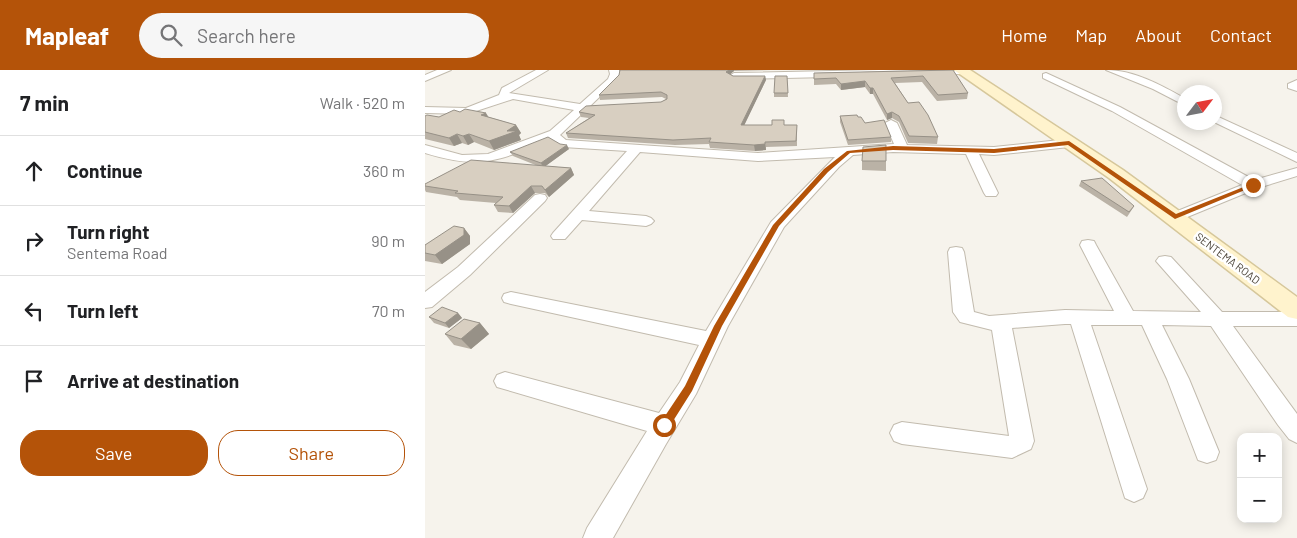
<!DOCTYPE html>
<meta charset="utf-8">
<style>
:root{--surface:#fff;--page:#f6f6f6;--text:#202124;--muted:#757577;--line:#e0e0e0;--accent:#b45309}
body{margin:0;font-family:Barlow,sans-serif;background:var(--page);color:var(--text)}
.controls{position:absolute;right:15px;bottom:15px;display:grid;overflow:hidden;border-radius:10px;box-shadow:0 2px 12px #0003}
.controls button{width:45px;height:45px;display:grid;place-items:center;padding:0;border:0;border-bottom:1px solid var(--line);background:var(--surface);color:var(--text);font:25px sans-serif}
.compass{position:absolute;left:752px;top:15px;width:45px;height:45px;border-radius:50%;background:var(--surface);box-shadow:0 2px 12px #0003;rotate:58deg}
.stop{position:absolute;width:15px;height:15px;margin:-11px;border:4px solid #b45309;border-radius:50%;background:#fff}
.stop.end{background:#b45309;border-color:#fff;box-shadow:0 1px 5px #0008}
.list{margin:0;padding:0;list-style:none}
h2{display:flex;justify-content:space-between;align-items:center;height:65px;margin:0;padding:0 20px;font-size:21px}
h2 small{font-size:16px;font-weight:400;color:var(--muted)}
.list li{display:grid;grid-template-columns:32px 1fr auto;gap:15px;align-items:center;box-sizing:border-box;height:70px;padding:0 20px;border-top:1px solid var(--line)}
.list b{display:block;font-size:19px;white-space:nowrap}
.list p{margin:0;font-size:16px;white-space:nowrap;color:var(--muted)}
.list em{font-size:16px;font-style:normal;color:var(--muted)}
.actions{display:flex;gap:10px;padding:15px 20px}
.actions a{flex:1;padding:11px 0;border:1px solid var(--accent);border-radius:20px;text-align:center;font-size:18px;color:var(--accent)}
.actions .main{background:var(--accent);color:#fff}
.icon{flex:none;width:28px;height:28px;fill:none;stroke:currentColor;stroke-width:2;stroke-linecap:round;stroke-linejoin:round}
.map{position:relative;flex:none;width:872px;height:468px;overflow:hidden}
header{display:flex;align-items:center;gap:30px;box-sizing:border-box;height:70px;padding:0 25px;background:var(--accent);color:#fff}
header strong{font-size:24px}
nav{display:flex;gap:28px;margin-inline-start:auto;font-size:18px}
.search{width:350px;height:45px;background:var(--page);display:flex;align-items:center;gap:12px;box-sizing:border-box;padding:0 18px;border-radius:28px;color:var(--muted);font-size:19px}
main{display:flex}
aside{flex:1;background:var(--surface)}
.map>svg:first-child{display:block}
</style>
<header>
<strong>Mapleaf</strong>
<div class="search"><svg class="icon" aria-label="search" viewBox="0 0 24 24"><circle cx="10" cy="10" r="6"/><path d="M15 15l6 6"/></svg>Search here</div>
<nav><a>Home</a><a>Map</a><a>About</a><a>Contact</a></nav>
</header>
<main>
<aside>
<h2>7 min<small>Walk · 520 m</small></h2>
<ul class="list">
<li><svg class="icon" aria-label="ahead" viewBox="0 0 24 24"><path d="M12 20V5M6 11l6-6 6 6"/></svg><div><b>Continue</b></div><em>360 m</em></li>
<li><svg class="icon" aria-label="right" viewBox="0 0 24 24"><path d="M7 20v-9h11M14 6l5 5-5 5"/></svg><div><b>Turn right</b><p>Sentema Road</p></div><em>90 m</em></li>
<li><svg class="icon" aria-label="left" viewBox="0 0 24 24"><path d="M17 20v-9H6M10 6l-5 5 5 5"/></svg><div><b>Turn left</b></div><em>70 m</em></li>
<li><svg class="icon" aria-label="arrive" viewBox="0 0 24 24"><path d="M6 21V4h12l-3 4 3 4H6"/></svg><div><b>Arrive at destination</b></div></li>
</ul>
<div class="actions"><a class="main">Save</a><a>Share</a></div>
</aside>
<div class="map">
<svg width="872" height="468" viewBox="0 0 872 468">
<rect width="100%" height="100%" fill="#f6f3ec"/>
<g fill="none" stroke-linecap="round" stroke-linejoin="round">
<defs>
<path id="minor" d="M 12,0 L 26,0 L 0,11 L 0,5 Z
M 111,0 L 123,0 L 84,23 L 155,34 L 183,9 L 185,4 L 184,0 L 194,0 L 195,4 L 190,12 L 135,65 L 141,70 L 333,83 L 469,74 L 460,53 L 466,50 L 472,53 L 482,75 L 569,77 L 644,69 L 650,73 L 644,77 L 569,85 L 554,84 L 573,123 L 571,126 L 561,126 L 559,123 L 541,84 L 468,82 L 428,85 L 414,97 L 359,157 L 303,256 L 271,324 L 241,374 L 188,468 L 158,468 L 162,458 L 222,361 L 72,317 L 69,311 L 72,305 L 80,302 L 234,343 L 255,312 L 274,275 L 86,234 L 79,232 L 77,228 L 79,224 L 86,222 L 281,261 L 346,152 L 410,87 L 333,91 L 215,82 L 164,141 L 221,146 L 226,148 L 229,151 L 226,154 L 221,156 L 157,150 L 140,169 L 128,169 L 126,166 L 128,163 L 202,81 L 138,77 L 125,70 C 73,91 55,100 0,83 L 0,75 L 37,85 L 63,84 L 125,61 L 149,40 L 88,29 L 42,44 L 0,43 L 0,37 L 41,38 L 74,25 L 77,18 Z
M 454,0 L 543,1 L 538,4 L 309,9 L 304,6 L 309,3 Z
M 681,0 C 709,0 736,15 759,28 L 759,35 L 728,19 Z
M 621,3 L 695,37 L 829,110 L 872,98 L 872,106 L 833,118 L 755,150 L 745,150 L 742,147 L 745,144 L 817,115 L 687,41 L 618,8 L 618,4 Z
M 872,10 L 872,21 L 863,18 L 863,14 Z
M 789,45 L 872,83 L 872,92 L 789,52 Z
M 115,124 L 120,125 L 122,128 L 120,131 L 45,205 L 7,237 L 0,238 L 0,222 L 33,197 L 110,125 Z
M 663,170 L 669,171 L 671,175 L 708,241 L 776,242 L 731,191 L 734,187 L 740,186 L 746,187 L 797,242 L 872,242 L 872,256 L 808,256 L 872,344 L 872,373 L 864,369 L 853,355 L 786,256 L 737,255 L 764,309 L 794,382 L 791,390 L 782,393 L 773,390 L 742,309 L 717,255 L 666,255 L 722,419 L 718,428 L 709,432 L 700,428 L 646,254 L 640,254 L 587,258 L 609,371 L 606,379 L 587,388 L 477,374 L 469,371 L 465,363 L 469,355 L 477,352 L 584,366 L 567,260 L 535,252 L 528,242 L 523,182 L 525,178 L 531,177 L 537,178 L 539,182 L 549,242 L 564,246 L 640,240 L 689,241 L 655,175 L 657,171 Z"/>
<path id="secondary" d="M 529,0 L 545,0 L 698,100 L 872,227 L 872,249 L 863,247 L 684,108 Z"/>
</defs>
<use href="#minor" stroke="#c2bbae" stroke-width="2"/>
<use href="#secondary" stroke="#d6c79b" stroke-width="3"/>
<use href="#minor" fill="#fff" fill-rule="evenodd"/>
<use href="#secondary" fill="#fff3cd" fill-rule="evenodd"/>
</g>
<path fill="#bab2a6" d="M 195,0 L 346,0 L 309,1 L 305,4 L 308,6 L 340,6 L 341,10 L 319,55 L 372,55 L 372,76 L 341,77 L 341,80 L 330,81 L 285,78 L 284,74 L 250,75 L 143,68 L 141,63 L 164,48 L 156,47 L 154,42 L 236,32 L 241,29 L 237,27 L 175,30 L 174,25 L 194,5 Z
M 528,0 L 543,23 L 542,29 L 512,31 L 497,12 L 470,13 L 483,33 L 513,67 L 512,74 L 483,73 L 474,52 L 467,48 L 462,50 L 448,24 L 445,24 L 440,17 L 416,20 L 411,14 L 389,15 L 389,3 Z
M 362,6 L 363,27 L 349,27 L 349,23 Z
M 0,46 L 14,47 L 64,47 L 91,55 L 96,63 L 94,65 L 96,70 L 69,80 L 49,72 L 43,75 L 37,73 L 29,76 L 0,69 Z
M 415,46 L 433,47 L 440,53 L 466,67 L 466,72 L 423,75 L 415,52 Z
M 144,79 L 120,96 L 146,98 L 149,105 L 124,127 L 120,123 L 110,123 L 88,143 L 73,142 L 69,135 L 71,133 L 35,130 L 32,127 L 1,122 L 0,120 L 0,114 L 113,96 L 88,86 L 85,82 Z
M 437,91 L 461,91 L 461,101 L 437,100 Z
M 656,111 L 709,136 L 706,141 L 702,147 L 654,116 Z
M 39,158 L 45,166 L 45,174 L 17,194 L 0,191 L 0,175 Z
M 33,243 L 37,248 L 24,258 L 9,253 L 4,247 Z
M 55,253 L 64,264 L 46,279 L 29,275 L 20,264 Z"/>
<path fill="#979187" d="M 304,0 L 309,0 L 309,1 L 302,7 L 301,2 Z
M 340,6 L 341,10 L 317,60 L 316,55 Z
M 440,11 L 440,17 L 416,20 L 416,14 Z
M 445,18 L 448,18 L 448,24 L 445,24 Z
M 467,42 L 467,48 L 462,50 L 462,44 Z
M 61,43 L 66,51 L 56,45 Z
M 91,55 L 96,63 L 94,65 L 96,70 L 69,80 L 64,71 Z
M 32,64 L 37,73 L 29,76 L 24,68 Z
M 44,64 L 49,72 L 43,75 L 38,66 Z
M 340,72 L 341,80 L 330,81 L 329,75 Z
M 142,75 L 144,79 L 118,98 L 116,93 Z
M 146,98 L 149,105 L 124,127 L 120,120 Z
M 106,116 L 110,123 L 88,143 L 84,136 Z
M 39,158 L 45,166 L 45,174 L 17,194 L 10,185 Z
M 33,243 L 37,248 L 24,258 L 20,253 Z
M 55,253 L 64,264 L 46,279 L 36,269 Z"/>
<path fill="#d8cfc1" stroke="#979187" d="M 195,0 L 304,0 L 301,2 L 308,6 L 340,6 L 316,55 L 347,55 L 347,50 L 359,50 L 359,55 L 372,55 L 371,71 L 340,72 L 340,74 L 329,75 L 284,72 L 286,68 L 248,70 L 141,63 L 170,45 L 154,42 L 161,36 L 236,32 L 242,29 L 242,25 L 236,22 L 174,25 L 194,5 Z
M 528,0 L 543,23 L 513,25 L 498,6 L 466,8 L 483,33 L 494,32 L 503,45 L 513,67 L 484,66 L 474,46 L 467,42 L 462,44 L 448,18 L 445,18 L 440,11 L 416,14 L 411,8 L 389,9 L 389,3 Z
M 350,6 L 362,6 L 363,23 L 349,23 Z
M 40,39 L 61,43 L 56,45 L 91,55 L 82,61 L 92,61 L 64,71 L 44,64 L 38,66 L 32,64 L 24,68 L 0,62 L 0,46 L 2,45 L 14,47 L 29,40 L 35,42 Z
M 432,45 L 433,47 L 436,47 L 440,53 L 459,50 L 466,67 L 423,70 L 415,46 Z
M 123,67 L 135,74 L 142,75 L 116,93 L 85,82 Z
M 461,75 L 461,91 L 437,91 L 438,77 Z
M 46,90 L 146,98 L 120,120 L 117,116 L 106,116 L 84,136 L 69,135 L 78,127 L 30,123 L 33,121 L 0,116 L 0,114 Z
M 677,108 L 709,136 L 704,142 L 656,111 Z
M 29,156 L 39,158 L 39,165 L 10,185 L 0,183 L 0,175 Z
M 17,237 L 33,243 L 20,253 L 4,247 Z
M 39,249 L 55,253 L 36,269 L 20,264 Z"/>
<path fill="#b45309" d="M 644,71 L 751,144 L 826,114 L 832,115 L 750,149 L 643,75 L 569,83 L 468,80 L 425,83 L 403,102 L 354,156 L 297,256 L 267,321 L 243,359 L 236,359 L 234,355 L 260,316 L 289,256 L 348,155 L 399,99 L 422,81 L 468,76 L 569,79 Z"/>
<g text-anchor="middle" dominant-baseline="central" stroke-width="5" stroke-linejoin="round" paint-order="stroke">
<g font-size="11" fill="#4b4439" stroke="#fff">
<text transform="translate(803 188) rotate(37)">SENTEMA ROAD</text>
</g>
</g>
</svg>
<div class="controls">
<button>+</button>
<button>−</button>
</div>
<svg class="compass" viewBox="-18 -18 36 36"><path d="M0-13l5 13h-10z" fill="#e53935"/><path d="M0 13l5-13h-10z" fill="#757577"/></svg>
<div class="stop" style="left:239px;top:355px"></div>
<div class="stop end" style="left:828px;top:115px"></div>
</div>
</main>
